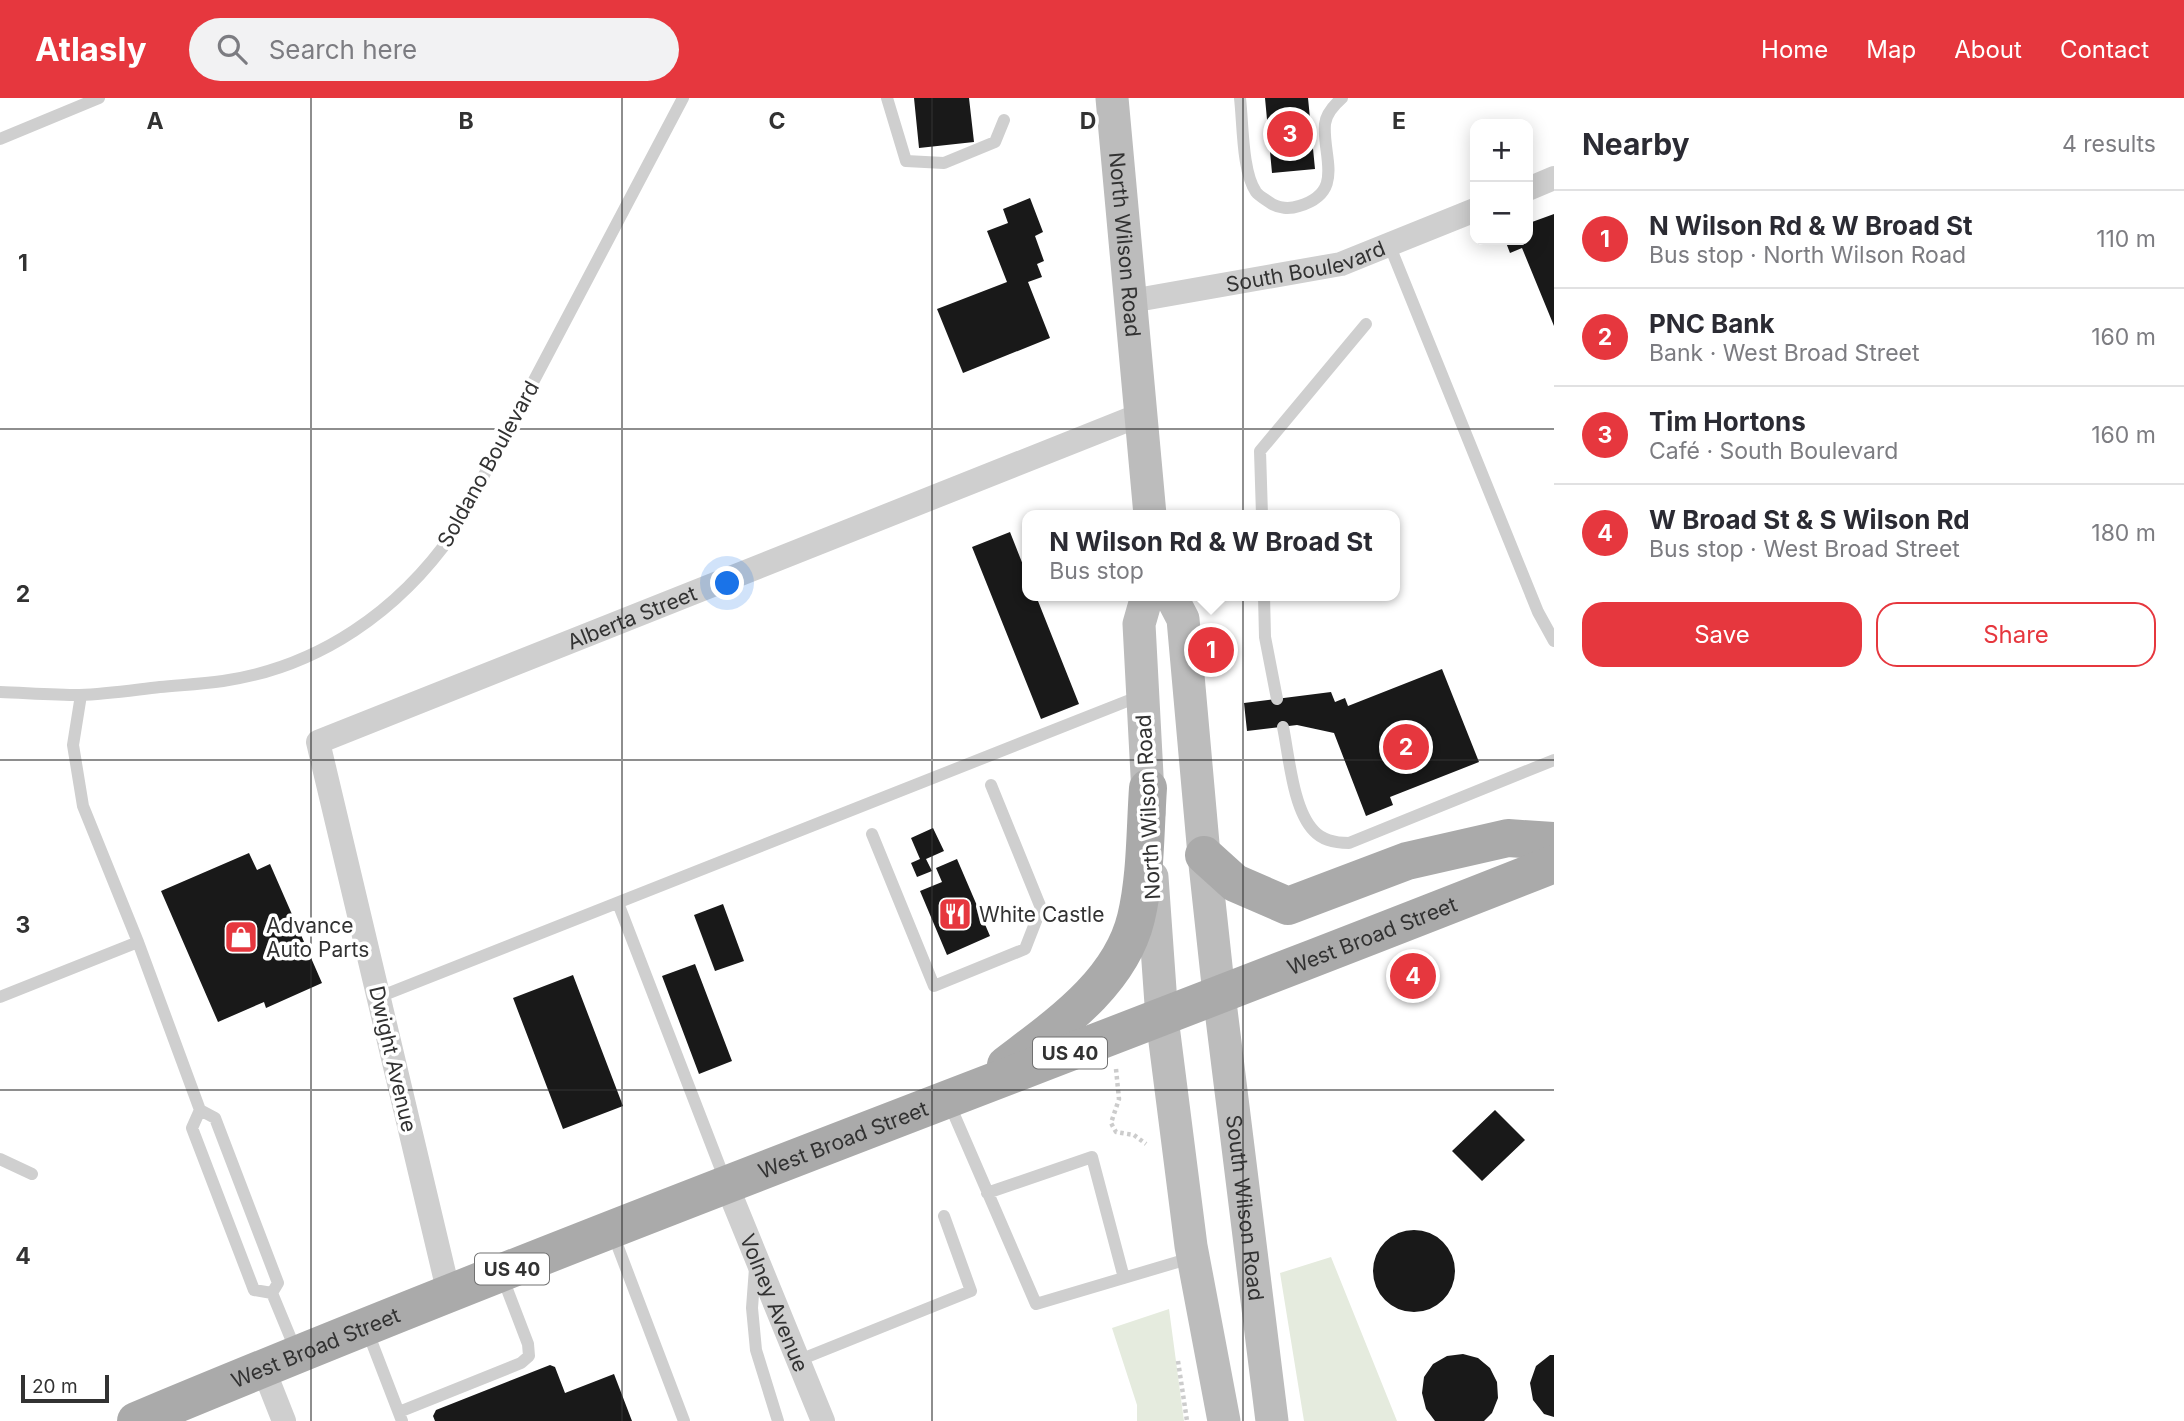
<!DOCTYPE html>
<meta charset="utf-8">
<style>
:root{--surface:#fff;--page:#f2f2f3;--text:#2b2b33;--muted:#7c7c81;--line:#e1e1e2;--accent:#e6373e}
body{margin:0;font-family:Inter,sans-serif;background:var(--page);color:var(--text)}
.controls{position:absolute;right:21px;top:21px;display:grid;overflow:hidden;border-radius:14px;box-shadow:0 4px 18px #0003}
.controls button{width:63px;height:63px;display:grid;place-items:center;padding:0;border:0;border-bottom:2px solid var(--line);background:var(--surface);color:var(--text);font:35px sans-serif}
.scale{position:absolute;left:21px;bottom:18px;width:88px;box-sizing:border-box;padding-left:7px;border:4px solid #323232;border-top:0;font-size:19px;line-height:24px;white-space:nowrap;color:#323232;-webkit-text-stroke:5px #fff;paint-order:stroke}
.you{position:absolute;left:728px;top:486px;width:24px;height:24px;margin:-18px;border:5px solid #fff;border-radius:50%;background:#1a73e8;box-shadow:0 0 0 10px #1a73e833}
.badge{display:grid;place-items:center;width:46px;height:46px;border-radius:50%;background:var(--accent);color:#fff;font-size:23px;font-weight:700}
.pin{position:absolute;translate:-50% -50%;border:4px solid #fff;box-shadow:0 2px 7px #0006}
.popup{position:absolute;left:1022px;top:412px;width:378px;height:91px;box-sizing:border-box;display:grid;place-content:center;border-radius:14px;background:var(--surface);filter:drop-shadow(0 2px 5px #0005);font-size:23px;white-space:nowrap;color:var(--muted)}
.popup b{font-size:26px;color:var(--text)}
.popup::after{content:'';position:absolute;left:50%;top:100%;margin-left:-14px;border:14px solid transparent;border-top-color:var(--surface)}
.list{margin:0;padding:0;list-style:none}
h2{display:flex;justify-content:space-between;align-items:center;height:91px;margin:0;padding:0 28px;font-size:30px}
h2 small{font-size:23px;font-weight:400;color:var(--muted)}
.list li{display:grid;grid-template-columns:46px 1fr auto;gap:21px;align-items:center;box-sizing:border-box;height:98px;padding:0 28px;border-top:2px solid var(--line)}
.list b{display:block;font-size:26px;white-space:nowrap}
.list p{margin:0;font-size:23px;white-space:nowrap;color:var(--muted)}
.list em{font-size:23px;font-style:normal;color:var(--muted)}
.actions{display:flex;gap:14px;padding:21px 28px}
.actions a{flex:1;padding:16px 0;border:2px solid var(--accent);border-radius:21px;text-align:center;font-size:24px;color:var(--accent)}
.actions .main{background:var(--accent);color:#fff}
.icon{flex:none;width:38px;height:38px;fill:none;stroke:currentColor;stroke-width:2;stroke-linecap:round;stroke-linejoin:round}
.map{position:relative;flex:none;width:1554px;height:1323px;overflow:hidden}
header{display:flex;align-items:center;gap:42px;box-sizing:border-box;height:98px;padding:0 35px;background:var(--accent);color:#fff}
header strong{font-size:33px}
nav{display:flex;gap:38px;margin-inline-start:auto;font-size:24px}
.search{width:490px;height:63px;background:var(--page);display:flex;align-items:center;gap:18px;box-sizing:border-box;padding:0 24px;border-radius:38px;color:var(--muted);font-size:26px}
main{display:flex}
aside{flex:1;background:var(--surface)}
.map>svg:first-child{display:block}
</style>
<header>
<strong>Atlasly</strong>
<div class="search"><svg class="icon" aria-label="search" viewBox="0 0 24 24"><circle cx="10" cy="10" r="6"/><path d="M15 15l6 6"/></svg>Search here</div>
<nav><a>Home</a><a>Map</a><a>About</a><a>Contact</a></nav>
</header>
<main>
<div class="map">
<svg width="1554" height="1323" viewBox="0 0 1554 1323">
<rect width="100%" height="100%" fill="#fff"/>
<path fill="#e5ebde" d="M 1331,1159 L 1397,1323 L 1304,1323 L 1280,1175 Z
M 1169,1211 L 1184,1323 L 1137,1323 L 1137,1307 L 1112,1230 Z"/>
<path fill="#191919" d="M 914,0 L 969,0 L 974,44 L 919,50 Z
M 1265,0 L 1308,0 L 1315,71 L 1272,75 Z
M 1030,100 L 1043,134 L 1035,138 L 1044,163 L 1037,166 L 1042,179 L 1028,184 L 1050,240 L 963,275 L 937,211 L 1007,184 L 987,133 L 1008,125 L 1003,111 Z
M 1528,114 L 1532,124 L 1554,116 L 1554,228 L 1522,150 L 1510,155 L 1505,142 L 1528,142 Z
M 1010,434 L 1027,477 L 1027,498 L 1036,498 L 1079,606 L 1041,621 L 972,449 Z
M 1442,571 L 1479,664 L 1390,699 L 1393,707 L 1366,718 L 1334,635 L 1297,627 L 1247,633 L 1244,605 L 1331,594 L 1335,604 L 1345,600 L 1348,608 Z
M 933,730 L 944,753 L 926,761 L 932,773 L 917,779 L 911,765 L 920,761 L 911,740 Z
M 249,755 L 257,772 L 270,766 L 322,885 L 266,910 L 264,904 L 218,924 L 161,793 Z
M 957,761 L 990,838 L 947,857 L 920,793 L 942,784 L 936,770 Z
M 723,806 L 744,863 L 715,873 L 694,817 Z
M 695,866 L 732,963 L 699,976 L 662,878 Z
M 573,877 L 623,1008 L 563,1031 L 513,900 Z
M 1495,1012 L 1525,1042 L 1482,1083 L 1452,1053 Z
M1373 1173a41 41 0 1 1 82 0a41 41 0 1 1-82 0Z
M 1463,1256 L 1478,1260 L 1490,1270 L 1497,1284 L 1498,1300 L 1492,1315 L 1484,1323 L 1435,1323 L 1426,1311 L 1422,1295 L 1424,1279 L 1433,1266 L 1447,1258 Z
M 1550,1257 L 1554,1257 L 1554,1319 L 1544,1316 L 1533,1302 L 1530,1285 L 1536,1268 Z
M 550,1267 L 555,1269 L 565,1295 L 614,1276 L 632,1323 L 435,1323 L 433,1318 L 436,1312 Z"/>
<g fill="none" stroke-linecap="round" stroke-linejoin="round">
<path stroke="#ccc" stroke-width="4.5" stroke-dasharray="3.5 3.5" stroke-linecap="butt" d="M 1116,971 L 1119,1001 L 1111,1025 L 1116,1034 L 1134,1037 L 1146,1046
M 1178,1263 L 1187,1323"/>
<path stroke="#cfcfcf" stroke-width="12" d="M 887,0 L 906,63 L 944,65 L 995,44 L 1004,22
M 1240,0 C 1243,25 1242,74 1256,94 C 1259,98 1265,101 1269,104 C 1278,111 1290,111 1299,108 C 1346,94 1322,58 1325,26 C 1326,16 1334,7 1342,0
M 0,41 L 99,0
M 1389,146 L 1538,514 L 1554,543
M 1262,417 L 1260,353 L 1366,226
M 1264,498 L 1265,539 L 1277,601
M 0,594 C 27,595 53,597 80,597 C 106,596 133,592 160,589 C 181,587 202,586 223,583 C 319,569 399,513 454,434 L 683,0
M 81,597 L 73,647 L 83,708 L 138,844 L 200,1012 L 215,1020 L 278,1185 L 272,1195
M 1283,629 C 1289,658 1293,712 1314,733 C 1323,743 1336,745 1349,745 L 1554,662
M 872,736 L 934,888 L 1025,851 L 1041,810 L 991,687
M 618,805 L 725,1082
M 0,899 L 138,844
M 379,899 L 1140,598
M 949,1005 L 1036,1206 L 1191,1160
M 200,1012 L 192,1030 L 254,1192 L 272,1195
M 0,1061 L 32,1076
M 987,1095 L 1092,1059 L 1124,1180
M 613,1136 L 684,1323
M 755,1170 L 752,1210 L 756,1252 L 778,1323
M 272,1195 L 296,1253
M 367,1232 L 402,1323
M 797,1263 L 971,1193 L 944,1118
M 399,1314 L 521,1265 L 529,1258 L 528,1246 L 502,1178"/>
<g stroke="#cfcfcf" stroke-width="24">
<path d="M 1528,91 L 1554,80"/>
<path id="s1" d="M 1131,203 L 1341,166 L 1475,112"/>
<path id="s2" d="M 727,1088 L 823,1323"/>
<path id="s3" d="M 449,1196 L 318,644 L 1140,317"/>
<path d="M 263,1270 L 284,1323"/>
</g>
<g stroke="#bcbcbc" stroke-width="33">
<path id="s4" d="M 1112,0 L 1150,417"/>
<path d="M 1147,498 L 1139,526 L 1149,715"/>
<path id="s5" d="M 1171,498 L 1183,521 L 1204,757 L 1219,896 L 1272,1323"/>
<path d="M 1152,779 L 1162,920 L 1191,1148 L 1224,1323"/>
</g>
<g stroke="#aaa" stroke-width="38">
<path d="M 1204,757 L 1235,785 L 1288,808 L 1407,763 L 1508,740 L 1554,743"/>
<path d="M 1006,967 C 1057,928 1120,886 1136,820 C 1146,778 1145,733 1148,690"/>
<path id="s6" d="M 136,1323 C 605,1127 1082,953 1554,766"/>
</g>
</g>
<path fill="none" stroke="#323232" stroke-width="2" stroke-opacity="0.55" d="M 311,0 L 311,1323M 622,0 L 622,1323M 932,0 L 932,1323M 1243,0 L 1243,1323M 0,331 L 1554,331M 0,662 L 1554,662M 0,992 L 1554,992"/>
<defs>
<symbol id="restaurant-square" viewBox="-11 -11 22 22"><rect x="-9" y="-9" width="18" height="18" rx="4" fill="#e6373e" stroke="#fff"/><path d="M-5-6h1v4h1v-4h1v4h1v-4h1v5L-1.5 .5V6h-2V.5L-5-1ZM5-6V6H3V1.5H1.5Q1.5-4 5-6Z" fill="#fff"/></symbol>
<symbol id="shop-square" viewBox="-11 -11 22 22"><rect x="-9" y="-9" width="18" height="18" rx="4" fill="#e6373e" stroke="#fff"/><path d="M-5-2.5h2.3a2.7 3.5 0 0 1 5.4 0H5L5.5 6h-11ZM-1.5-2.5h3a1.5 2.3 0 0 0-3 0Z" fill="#fff"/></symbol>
</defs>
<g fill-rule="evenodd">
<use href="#restaurant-square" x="936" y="797" width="38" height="38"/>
<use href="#shop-square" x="222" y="820" width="38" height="38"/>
</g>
<g text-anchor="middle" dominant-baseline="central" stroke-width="7" stroke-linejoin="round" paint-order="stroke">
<g fill="#fff" stroke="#707070" stroke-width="2">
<rect x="1033" y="939.5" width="74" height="31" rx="5"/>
<rect x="475" y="1155.5" width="74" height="31" rx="5"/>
</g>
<g font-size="19" font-weight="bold" fill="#323232">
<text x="1070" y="955">US 40</text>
<text x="512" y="1171">US 40</text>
</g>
<g font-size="21" fill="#323232" stroke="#fff">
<text stroke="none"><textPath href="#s4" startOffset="147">North Wilson Road</textPath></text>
<text stroke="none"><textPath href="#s1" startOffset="178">South Boulevard</textPath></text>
<text transform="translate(488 366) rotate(-61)">Soldano Boulevard</text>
<text stroke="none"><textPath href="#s3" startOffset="905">Alberta Street</textPath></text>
<text transform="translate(1148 709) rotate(-93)">North Wilson Road</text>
<text stroke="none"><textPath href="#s6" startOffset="1328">West Broad Street</textPath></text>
<text transform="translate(393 961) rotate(77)">Dwight Avenue</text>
<text stroke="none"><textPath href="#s6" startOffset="761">West Broad Street</textPath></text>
<text stroke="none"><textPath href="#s5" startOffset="618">South Wilson Road</textPath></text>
<text stroke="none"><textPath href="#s2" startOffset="126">Volney Avenue</textPath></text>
<text stroke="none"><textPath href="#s6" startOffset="194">West Broad Street</textPath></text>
</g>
<g font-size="21" fill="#323232" stroke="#fff" text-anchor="start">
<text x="979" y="816">White Castle</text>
<text x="266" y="827">Advance<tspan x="266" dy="24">Auto Parts</tspan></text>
</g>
</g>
<g font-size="23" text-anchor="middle" font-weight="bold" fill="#323232" stroke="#fff" stroke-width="7" stroke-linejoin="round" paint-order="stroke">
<text x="155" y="31">A</text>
<text x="466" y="31">B</text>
<text x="777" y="31">C</text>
<text x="1088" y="31">D</text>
<text x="1399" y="31">E</text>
<text x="23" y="173">1</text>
<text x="23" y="504">2</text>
<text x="23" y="835">3</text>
<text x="23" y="1166">4</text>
</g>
</svg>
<div class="controls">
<button>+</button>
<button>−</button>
</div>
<div class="scale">20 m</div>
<div class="you"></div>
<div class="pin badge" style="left:1211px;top:552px">1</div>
<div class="popup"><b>N Wilson Rd &amp; W Broad St</b>Bus stop</div>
<div class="pin badge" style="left:1406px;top:649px">2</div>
<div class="pin badge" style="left:1290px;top:36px">3</div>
<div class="pin badge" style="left:1413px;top:878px">4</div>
</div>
<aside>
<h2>Nearby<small>4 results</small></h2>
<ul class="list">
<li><span class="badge">1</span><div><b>N Wilson Rd &amp; W Broad St</b><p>Bus stop · North Wilson Road</p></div><em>110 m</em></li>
<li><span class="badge">2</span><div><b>PNC Bank</b><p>Bank · West Broad Street</p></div><em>160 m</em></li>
<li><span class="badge">3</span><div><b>Tim Hortons</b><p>Café · South Boulevard</p></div><em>160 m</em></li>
<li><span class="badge">4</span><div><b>W Broad St &amp; S Wilson Rd</b><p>Bus stop · West Broad Street</p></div><em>180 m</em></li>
</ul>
<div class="actions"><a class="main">Save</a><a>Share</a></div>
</aside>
</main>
